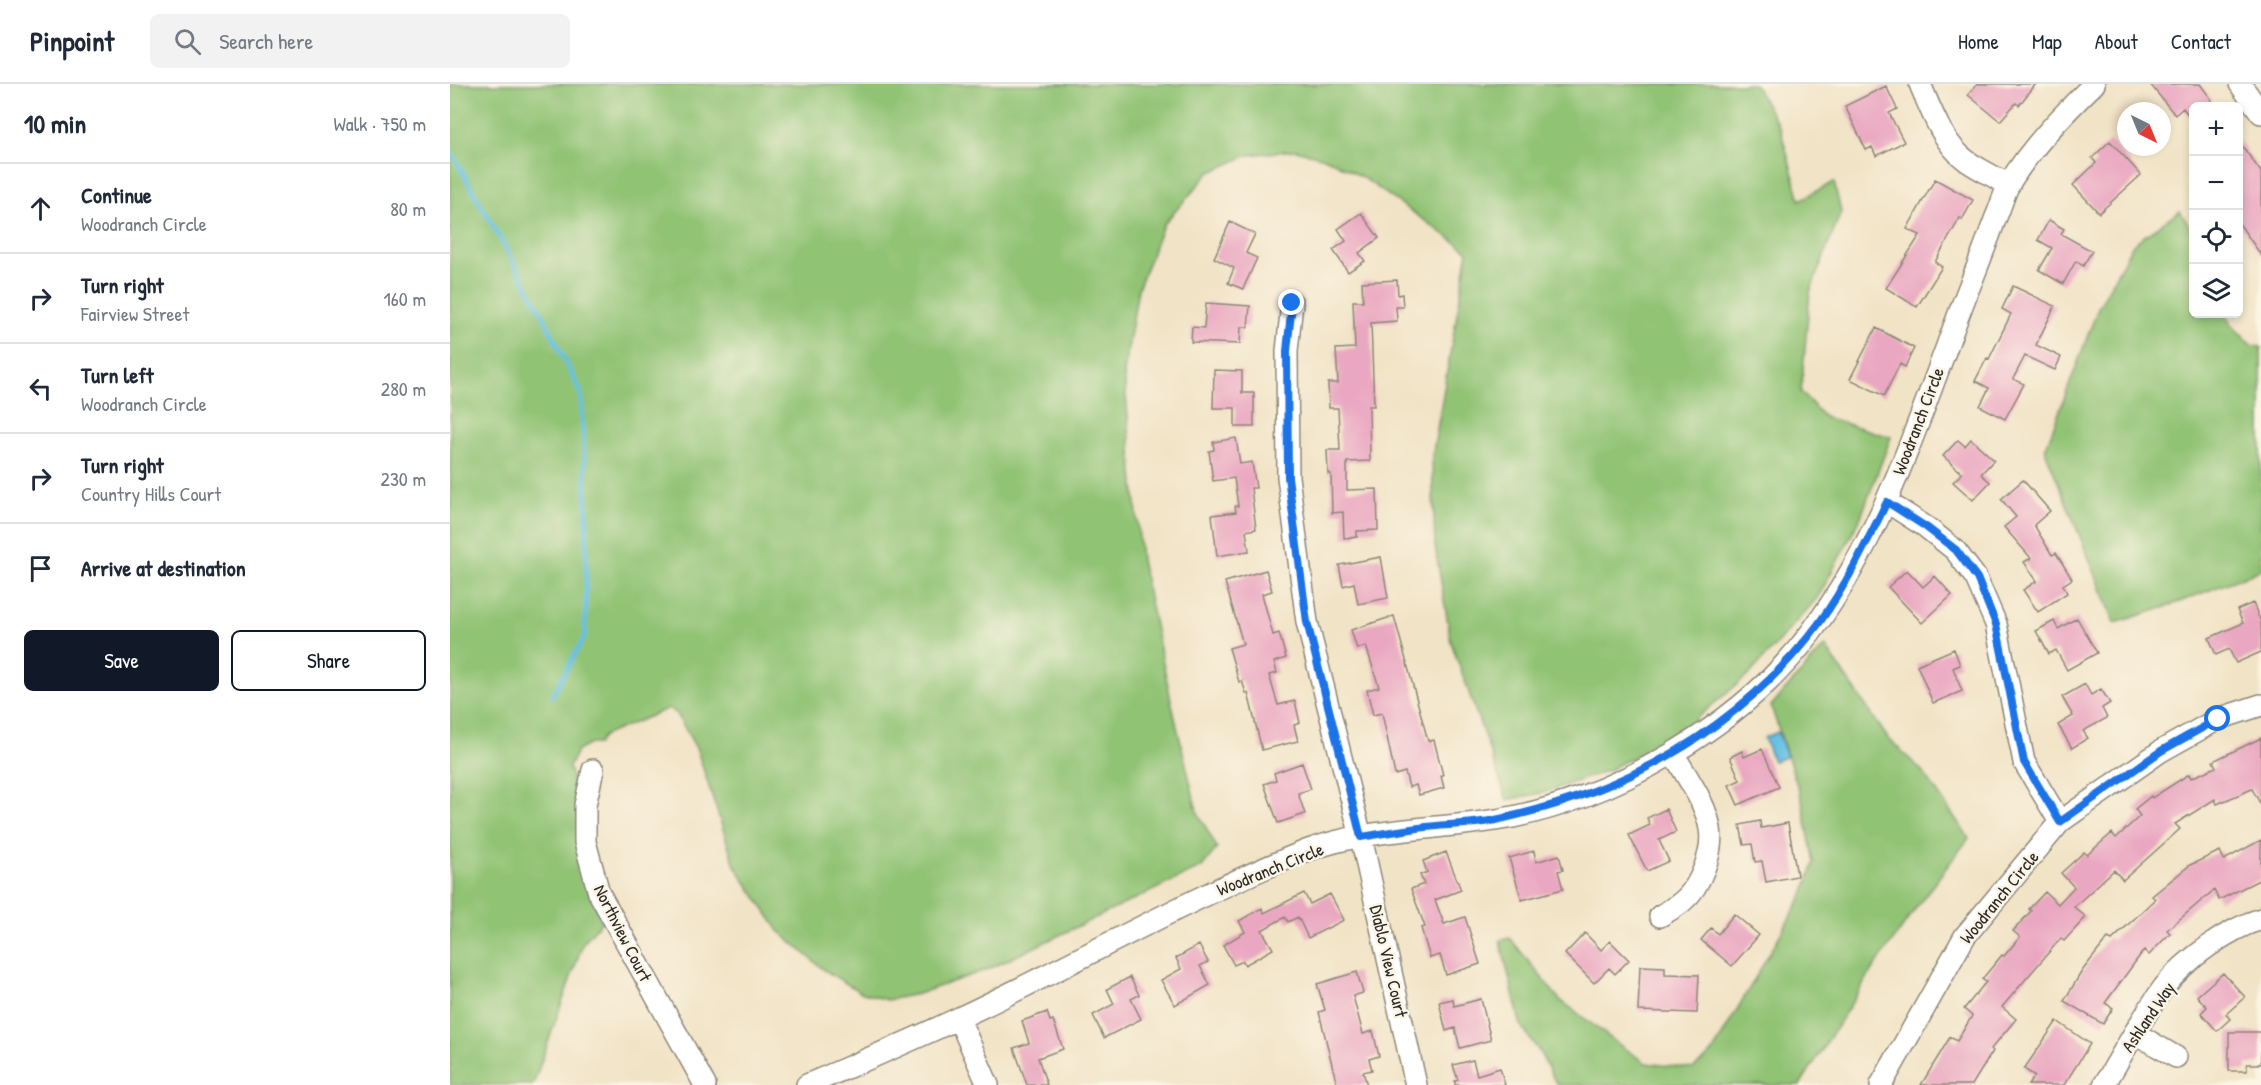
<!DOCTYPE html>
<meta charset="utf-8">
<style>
:root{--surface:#fff;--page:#f2f2f3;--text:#1f2937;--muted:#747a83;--line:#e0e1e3;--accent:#111827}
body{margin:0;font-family:"Patrick Hand",sans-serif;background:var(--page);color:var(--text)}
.controls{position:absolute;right:18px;top:18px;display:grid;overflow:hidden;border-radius:9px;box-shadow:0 3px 9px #0003}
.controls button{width:54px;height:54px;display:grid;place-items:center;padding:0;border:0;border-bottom:2px solid var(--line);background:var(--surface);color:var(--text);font:30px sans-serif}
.compass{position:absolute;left:1667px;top:18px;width:54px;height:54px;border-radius:50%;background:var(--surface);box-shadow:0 3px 9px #0003;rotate:137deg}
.stop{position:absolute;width:18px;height:18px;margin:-14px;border:4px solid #1a73e8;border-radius:50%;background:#fff}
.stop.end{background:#1a73e8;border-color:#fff;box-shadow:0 2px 6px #0008}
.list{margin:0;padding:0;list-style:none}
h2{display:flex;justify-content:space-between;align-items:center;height:78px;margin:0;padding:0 24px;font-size:26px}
h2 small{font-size:20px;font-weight:400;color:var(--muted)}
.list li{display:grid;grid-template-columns:39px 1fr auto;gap:18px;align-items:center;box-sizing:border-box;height:90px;padding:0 24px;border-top:2px solid var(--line)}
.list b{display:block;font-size:22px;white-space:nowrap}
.list p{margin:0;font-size:20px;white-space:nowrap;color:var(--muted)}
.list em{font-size:20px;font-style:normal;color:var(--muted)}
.actions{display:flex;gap:12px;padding:18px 24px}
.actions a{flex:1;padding:14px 0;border:2px solid var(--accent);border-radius:9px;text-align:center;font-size:21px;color:var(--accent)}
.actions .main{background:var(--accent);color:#fff}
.icon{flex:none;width:33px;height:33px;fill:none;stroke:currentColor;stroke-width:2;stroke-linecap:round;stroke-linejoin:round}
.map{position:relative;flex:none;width:1811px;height:1001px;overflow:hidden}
header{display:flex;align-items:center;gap:36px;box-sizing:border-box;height:84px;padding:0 30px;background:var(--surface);border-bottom:2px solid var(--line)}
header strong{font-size:28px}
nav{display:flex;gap:33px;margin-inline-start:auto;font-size:21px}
.search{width:420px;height:54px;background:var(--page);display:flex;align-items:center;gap:15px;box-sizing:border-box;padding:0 21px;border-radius:9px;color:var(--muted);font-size:22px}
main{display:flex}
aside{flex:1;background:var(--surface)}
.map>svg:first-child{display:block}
</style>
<header>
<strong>Pinpoint</strong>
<div class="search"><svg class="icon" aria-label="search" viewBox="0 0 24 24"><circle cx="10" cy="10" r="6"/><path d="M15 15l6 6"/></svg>Search here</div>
<nav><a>Home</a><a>Map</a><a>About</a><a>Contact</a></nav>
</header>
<main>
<aside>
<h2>10 min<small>Walk · 750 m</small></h2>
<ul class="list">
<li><svg class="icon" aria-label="ahead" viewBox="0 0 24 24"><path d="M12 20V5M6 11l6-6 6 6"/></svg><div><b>Continue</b><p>Woodranch Circle</p></div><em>80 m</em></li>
<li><svg class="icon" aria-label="right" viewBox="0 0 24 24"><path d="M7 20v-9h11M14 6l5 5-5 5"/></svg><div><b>Turn right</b><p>Fairview Street</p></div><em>160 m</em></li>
<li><svg class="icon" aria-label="left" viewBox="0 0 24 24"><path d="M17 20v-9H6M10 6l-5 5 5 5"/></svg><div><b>Turn left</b><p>Woodranch Circle</p></div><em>280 m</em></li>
<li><svg class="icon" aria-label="right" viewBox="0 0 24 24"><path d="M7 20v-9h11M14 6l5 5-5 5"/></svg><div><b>Turn right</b><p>Country Hills Court</p></div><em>230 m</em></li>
<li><svg class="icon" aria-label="arrive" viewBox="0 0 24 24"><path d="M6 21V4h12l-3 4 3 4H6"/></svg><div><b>Arrive at destination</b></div></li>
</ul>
<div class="actions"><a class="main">Save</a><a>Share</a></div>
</aside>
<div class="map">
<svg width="1811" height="1001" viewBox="0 0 1811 1001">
<rect width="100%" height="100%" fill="#fcf5e5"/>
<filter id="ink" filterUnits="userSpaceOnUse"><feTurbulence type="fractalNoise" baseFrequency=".0167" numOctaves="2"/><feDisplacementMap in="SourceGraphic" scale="12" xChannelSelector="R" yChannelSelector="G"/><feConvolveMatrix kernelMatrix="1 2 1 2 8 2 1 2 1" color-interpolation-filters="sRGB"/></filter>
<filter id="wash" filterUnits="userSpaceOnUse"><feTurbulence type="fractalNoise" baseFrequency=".008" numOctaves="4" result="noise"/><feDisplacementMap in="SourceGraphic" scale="24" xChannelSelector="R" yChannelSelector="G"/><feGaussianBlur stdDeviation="1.35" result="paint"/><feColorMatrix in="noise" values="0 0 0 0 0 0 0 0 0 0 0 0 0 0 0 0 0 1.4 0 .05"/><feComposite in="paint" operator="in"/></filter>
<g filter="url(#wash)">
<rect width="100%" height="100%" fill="#f1e3c6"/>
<path fill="#91c374" stroke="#5e7750" stroke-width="1.5" d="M 0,0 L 1304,0 L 1330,44 L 1350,116 L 1384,98 L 1391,128 L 1360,208 L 1351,308 L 1374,333 L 1441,353 L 1410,435 L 1368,513 L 1300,590 L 1232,646 L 1159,686 L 1096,708 L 1057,716 L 1001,558 L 985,462 L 982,374 L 1018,167 L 912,93 L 878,75 L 846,66 L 798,71 L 759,89 L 713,141 L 688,205 L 674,289 L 691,476 L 724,630 L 747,727 L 767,764 L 752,783 L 541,884 L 468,910 L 437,916 L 410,908 L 374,886 L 329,847 L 285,782 L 247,666 L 227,630 L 219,624 L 153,652 L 148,660 L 140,660 L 127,667 L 119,683 L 127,713 L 128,780 L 152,837 L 133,859 L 83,1001 L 0,1001 Z
M 1730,127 L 1743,149 L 1744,230 L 1777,230 L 1780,239 L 1801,261 L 1811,263 L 1811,486 L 1719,522 L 1665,539 L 1595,366 L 1648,224 L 1683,160 Z
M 1375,562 L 1437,653 L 1473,688 L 1519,754 L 1470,818 L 1421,888 L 1350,1001 L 1107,1001 L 1089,967 L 1071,942 L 1050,856 L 1060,854 L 1109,915 L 1171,962 L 1196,979 L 1243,985 L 1262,969 L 1353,811 L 1364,779 L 1352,716 L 1321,622 Z"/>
<path fill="#65c1e3" stroke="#487687" stroke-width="1.5" d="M 1328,648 L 1337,673 L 1323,677 L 1314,654 Z"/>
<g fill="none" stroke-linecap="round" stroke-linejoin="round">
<path stroke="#65c1e3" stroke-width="4.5" d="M 0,66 L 90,225 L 131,309 L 137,430 L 135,552 L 102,612"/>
</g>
<g id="blocks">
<path fill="#eaa7c1" d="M 1527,0 L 1586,0 L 1569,21 L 1566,19 L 1550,37 L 1518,11 Z
M 1700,0 L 1750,0 L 1762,16 L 1754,22 L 1743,22 L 1743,37 L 1733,24 L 1725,31 Z
M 1436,2 L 1447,25 L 1439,29 L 1454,58 L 1426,72 L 1422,63 L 1416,66 L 1395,22 Z
M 1788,56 L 1811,88 L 1811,171 L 1788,138 Z
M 1660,57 L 1691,91 L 1649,129 L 1623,101 L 1646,79 L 1642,74 Z
M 1485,95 L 1523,116 L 1512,136 L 1510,134 L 1485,178 L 1492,183 L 1467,223 L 1436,204 L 1470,151 L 1457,145 Z
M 911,129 L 929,154 L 909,169 L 915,177 L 898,188 L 883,166 L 896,157 L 888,145 Z
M 1599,136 L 1614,145 L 1611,150 L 1642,167 L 1633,182 L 1626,177 L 1613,200 L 1589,186 L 1602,164 L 1588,156 Z
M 780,138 L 805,150 L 796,169 L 807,174 L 793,205 L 778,199 L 784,184 L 764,174 Z
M 947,196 L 948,211 L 952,210 L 953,223 L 946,223 L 947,237 L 921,239 L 924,322 L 919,322 L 920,377 L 897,378 L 897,406 L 927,405 L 928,446 L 907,447 L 907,453 L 894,454 L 893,428 L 882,429 L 881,390 L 878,390 L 877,366 L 890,366 L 888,324 L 879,324 L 878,299 L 888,299 L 886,265 L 905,264 L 903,217 L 913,217 L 912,198 Z
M 1563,202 L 1605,222 L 1586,261 L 1611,273 L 1605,286 L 1575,272 L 1563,295 L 1574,300 L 1555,335 L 1530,322 L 1539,304 L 1525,297 L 1537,274 L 1539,275 L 1561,230 L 1552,225 Z
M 756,219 L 800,222 L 798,243 L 791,243 L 790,260 L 741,258 L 742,243 L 754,244 Z
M 1426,244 L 1464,264 L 1455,283 L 1450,280 L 1434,312 L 1400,295 Z
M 764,286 L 792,287 L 792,309 L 804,309 L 804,343 L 785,343 L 785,324 L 763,324 Z
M 786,354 L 790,380 L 802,378 L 806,404 L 801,404 L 806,445 L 796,447 L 799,467 L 767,472 L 762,431 L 786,428 L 785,422 L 788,422 L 784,394 L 763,397 L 759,367 L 764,366 L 763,358 Z
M 1521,355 L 1544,376 L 1531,390 L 1540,398 L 1523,416 L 1503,398 L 1512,389 L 1493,372 L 1508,356 L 1515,362 Z
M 1573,396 L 1600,427 L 1584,441 L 1602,471 L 1606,469 L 1622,495 L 1613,501 L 1617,509 L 1588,528 L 1573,506 L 1587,497 L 1574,478 L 1581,474 L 1554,443 L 1566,433 L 1551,415 Z
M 931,473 L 938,514 L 908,520 L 904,499 L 893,502 L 889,481 Z
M 816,486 L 822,507 L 812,510 L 823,551 L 829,549 L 836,574 L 824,578 L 827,589 L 819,591 L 828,621 L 845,617 L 850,639 L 844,641 L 848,657 L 812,666 L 798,609 L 796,609 L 792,597 L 789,598 L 779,564 L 793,560 L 775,498 Z
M 1457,486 L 1473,503 L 1485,492 L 1502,511 L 1472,539 L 1438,503 Z
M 1803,519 L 1811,538 L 1811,568 L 1786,579 L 1779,565 L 1766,571 L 1759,554 L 1793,539 L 1787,526 Z
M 944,532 L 978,657 L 984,656 L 993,691 L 991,692 L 994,704 L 969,711 L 966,701 L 959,703 L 955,688 L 945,691 L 932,629 L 923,631 L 917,606 L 929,603 L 916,562 L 907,565 L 901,546 Z
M 1627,534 L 1647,569 L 1617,586 L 1606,566 L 1599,570 L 1586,547 L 1604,537 L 1608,545 Z
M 1504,565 L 1510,581 L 1503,584 L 1512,607 L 1483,619 L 1467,581 Z
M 1635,600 L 1641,611 L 1651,605 L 1660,619 L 1652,624 L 1657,634 L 1633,647 L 1638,654 L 1622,664 L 1608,641 L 1623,632 L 1612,613 Z
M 1811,654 L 1811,721 L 1802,705 L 1767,720 L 1765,715 L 1725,740 L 1730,745 L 1673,796 L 1664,786 L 1624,823 L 1636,833 L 1614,857 L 1611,854 L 1552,923 L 1566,935 L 1541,965 L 1543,967 L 1522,1001 L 1471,1001 L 1500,953 L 1507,957 L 1522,932 L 1514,925 L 1536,898 L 1532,895 L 1552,871 L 1554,872 L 1570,853 L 1563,847 L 1581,827 L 1579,825 L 1595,808 L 1608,820 L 1624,803 L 1611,789 L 1634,768 L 1637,771 L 1662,749 L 1666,754 L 1690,732 L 1685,725 L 1701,712 L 1702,714 L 1739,690 L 1741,694 L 1766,683 L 1763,677 Z
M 1312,665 L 1329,703 L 1288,721 L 1279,701 L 1290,696 L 1280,673 L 1292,667 L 1294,673 Z
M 852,679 L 861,705 L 848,709 L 855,730 L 828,739 L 814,700 L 826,696 L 824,689 Z
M 1216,725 L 1226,748 L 1209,756 L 1219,777 L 1197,787 L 1179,751 L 1200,741 L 1197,734 Z
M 1310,737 L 1311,744 L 1338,739 L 1347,792 L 1316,798 L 1312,777 L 1305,778 L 1302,760 L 1294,761 L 1290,741 Z
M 1811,756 L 1811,795 L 1769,816 L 1764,806 L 1717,846 L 1720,849 L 1699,871 L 1694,866 L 1655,919 L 1663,924 L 1653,940 L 1614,917 L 1632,887 L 1658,854 L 1662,856 L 1705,815 L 1702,812 L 1740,781 L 1770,767 L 1774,776 Z
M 1084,767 L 1086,778 L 1109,771 L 1113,786 L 1108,787 L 1113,805 L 1072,816 L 1059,774 Z
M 996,768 L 1011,806 L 985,816 L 994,840 L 1015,833 L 1030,880 L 996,891 L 990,871 L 980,874 L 971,844 L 975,843 L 961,805 L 974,800 L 970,791 L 977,788 L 973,777 Z
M 854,809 L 860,820 L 880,810 L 894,836 L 858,854 L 848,833 L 838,838 L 835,833 L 812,846 L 823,865 L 795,881 L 793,877 L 784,881 L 773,861 L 795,848 L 789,837 L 812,824 L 814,829 Z
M 1284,830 L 1309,851 L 1282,882 L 1251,856 L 1261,844 L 1268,850 Z
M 1135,849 L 1151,866 L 1160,857 L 1179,876 L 1165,890 L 1159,884 L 1144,899 L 1115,870 Z
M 749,861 L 758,878 L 750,882 L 760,901 L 725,921 L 711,896 L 731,885 L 726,874 Z
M 1190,882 L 1215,883 L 1215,890 L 1249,891 L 1247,929 L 1188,927 Z
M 907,888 L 913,909 L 903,912 L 913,950 L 923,947 L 929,972 L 919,975 L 922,986 L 913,988 L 917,1001 L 887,1001 L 869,928 L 875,926 L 867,900 Z
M 1773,889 L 1795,913 L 1776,930 L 1780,935 L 1767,947 L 1751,929 L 1757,923 L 1747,912 Z
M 680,893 L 689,911 L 681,915 L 691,935 L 654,954 L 643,931 L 664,920 L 657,905 Z
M 1003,915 L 1004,922 L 1031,915 L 1041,956 L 1010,964 L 1005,944 L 996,947 L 989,918 Z
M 597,928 L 600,937 L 603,936 L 613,965 L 588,974 L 597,1001 L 577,1001 L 564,964 L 579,959 L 572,937 Z
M 1607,937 L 1640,960 L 1614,1001 L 1578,1001 L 1585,992 L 1574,985 Z
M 1779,948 L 1811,948 L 1811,980 L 1797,980 L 1797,987 L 1779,987 Z
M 1023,976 L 1027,991 L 1050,984 L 1055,1001 L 1005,1001 L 1005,997 L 1008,996 L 1003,981 Z"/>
</g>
</g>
<g filter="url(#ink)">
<use href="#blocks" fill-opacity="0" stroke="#8e8778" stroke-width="1.5"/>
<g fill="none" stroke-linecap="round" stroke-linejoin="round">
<defs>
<path id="minor" d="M 1470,0 C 1481,26 1493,60 1517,77 C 1530,86 1545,93 1559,101
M 1790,0 L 1811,29
M 842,219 L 837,267 L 838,393 L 857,538 L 911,753 L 966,1001
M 1437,418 L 1476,443 L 1505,466 L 1526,494 L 1546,540 L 1574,678 L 1610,738
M 143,686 L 135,721 L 135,758 L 149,809 L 255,1001
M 1210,832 C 1218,827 1226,823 1233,817 C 1250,803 1264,767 1260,745 C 1256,718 1236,693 1224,670
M 509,935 L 538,1001
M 1685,949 L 1726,973
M 357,1001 C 408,979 459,958 509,934 C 625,880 737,814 856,767 C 916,744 983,746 1046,736 C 1161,718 1293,641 1362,547 C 1437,446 1473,322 1518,206 C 1528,182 1537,157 1546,133 C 1551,122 1554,110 1559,100 C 1579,66 1616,27 1644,0
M 1431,1001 L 1515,852 L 1610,738 L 1711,667 L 1768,635 L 1811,621
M 1654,1001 C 1674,968 1692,933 1714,903 C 1736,875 1778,845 1811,835"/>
</defs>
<use href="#minor" stroke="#8e8778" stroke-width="24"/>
<use href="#minor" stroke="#fff" stroke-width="21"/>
</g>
</g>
<g fill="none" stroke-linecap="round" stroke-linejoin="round" filter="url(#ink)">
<path stroke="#1a73e8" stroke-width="8" d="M 842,219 L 837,267 L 838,393 L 857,538 L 911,753 C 936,749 962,744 987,742 C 1008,740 1030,740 1050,735 C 1173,708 1280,650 1360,551 C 1392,511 1414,463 1437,418 L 1476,443 L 1506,466 L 1527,494 L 1546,540 L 1574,678 L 1610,738 L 1711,667 L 1768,635"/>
</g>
<g text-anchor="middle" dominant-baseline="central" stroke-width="5" stroke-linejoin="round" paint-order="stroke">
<g font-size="18" fill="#2b2b2b" stroke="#fcf5e5">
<text transform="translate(1468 337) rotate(-69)">Woodranch Circle</text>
<text transform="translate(820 785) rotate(-22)">Woodranch Circle</text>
<text transform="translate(1549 813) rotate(-51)">Woodranch Circle</text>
<text transform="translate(173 849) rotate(63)">Northview Court</text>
<text transform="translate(939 877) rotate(77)">Diablo View Court</text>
<text transform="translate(1698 933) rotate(-56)">Ashland Way</text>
</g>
</g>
</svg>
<div class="controls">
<button>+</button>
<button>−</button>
<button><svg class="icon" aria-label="locate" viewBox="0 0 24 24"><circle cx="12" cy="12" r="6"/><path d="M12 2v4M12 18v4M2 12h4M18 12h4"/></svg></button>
<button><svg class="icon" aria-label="layers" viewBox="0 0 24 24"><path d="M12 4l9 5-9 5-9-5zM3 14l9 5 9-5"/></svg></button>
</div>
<svg class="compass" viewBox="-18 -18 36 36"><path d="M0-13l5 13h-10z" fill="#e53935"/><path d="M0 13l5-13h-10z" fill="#747a83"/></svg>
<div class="stop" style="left:1768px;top:635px"></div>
<div class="stop end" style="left:842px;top:219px"></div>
</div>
</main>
